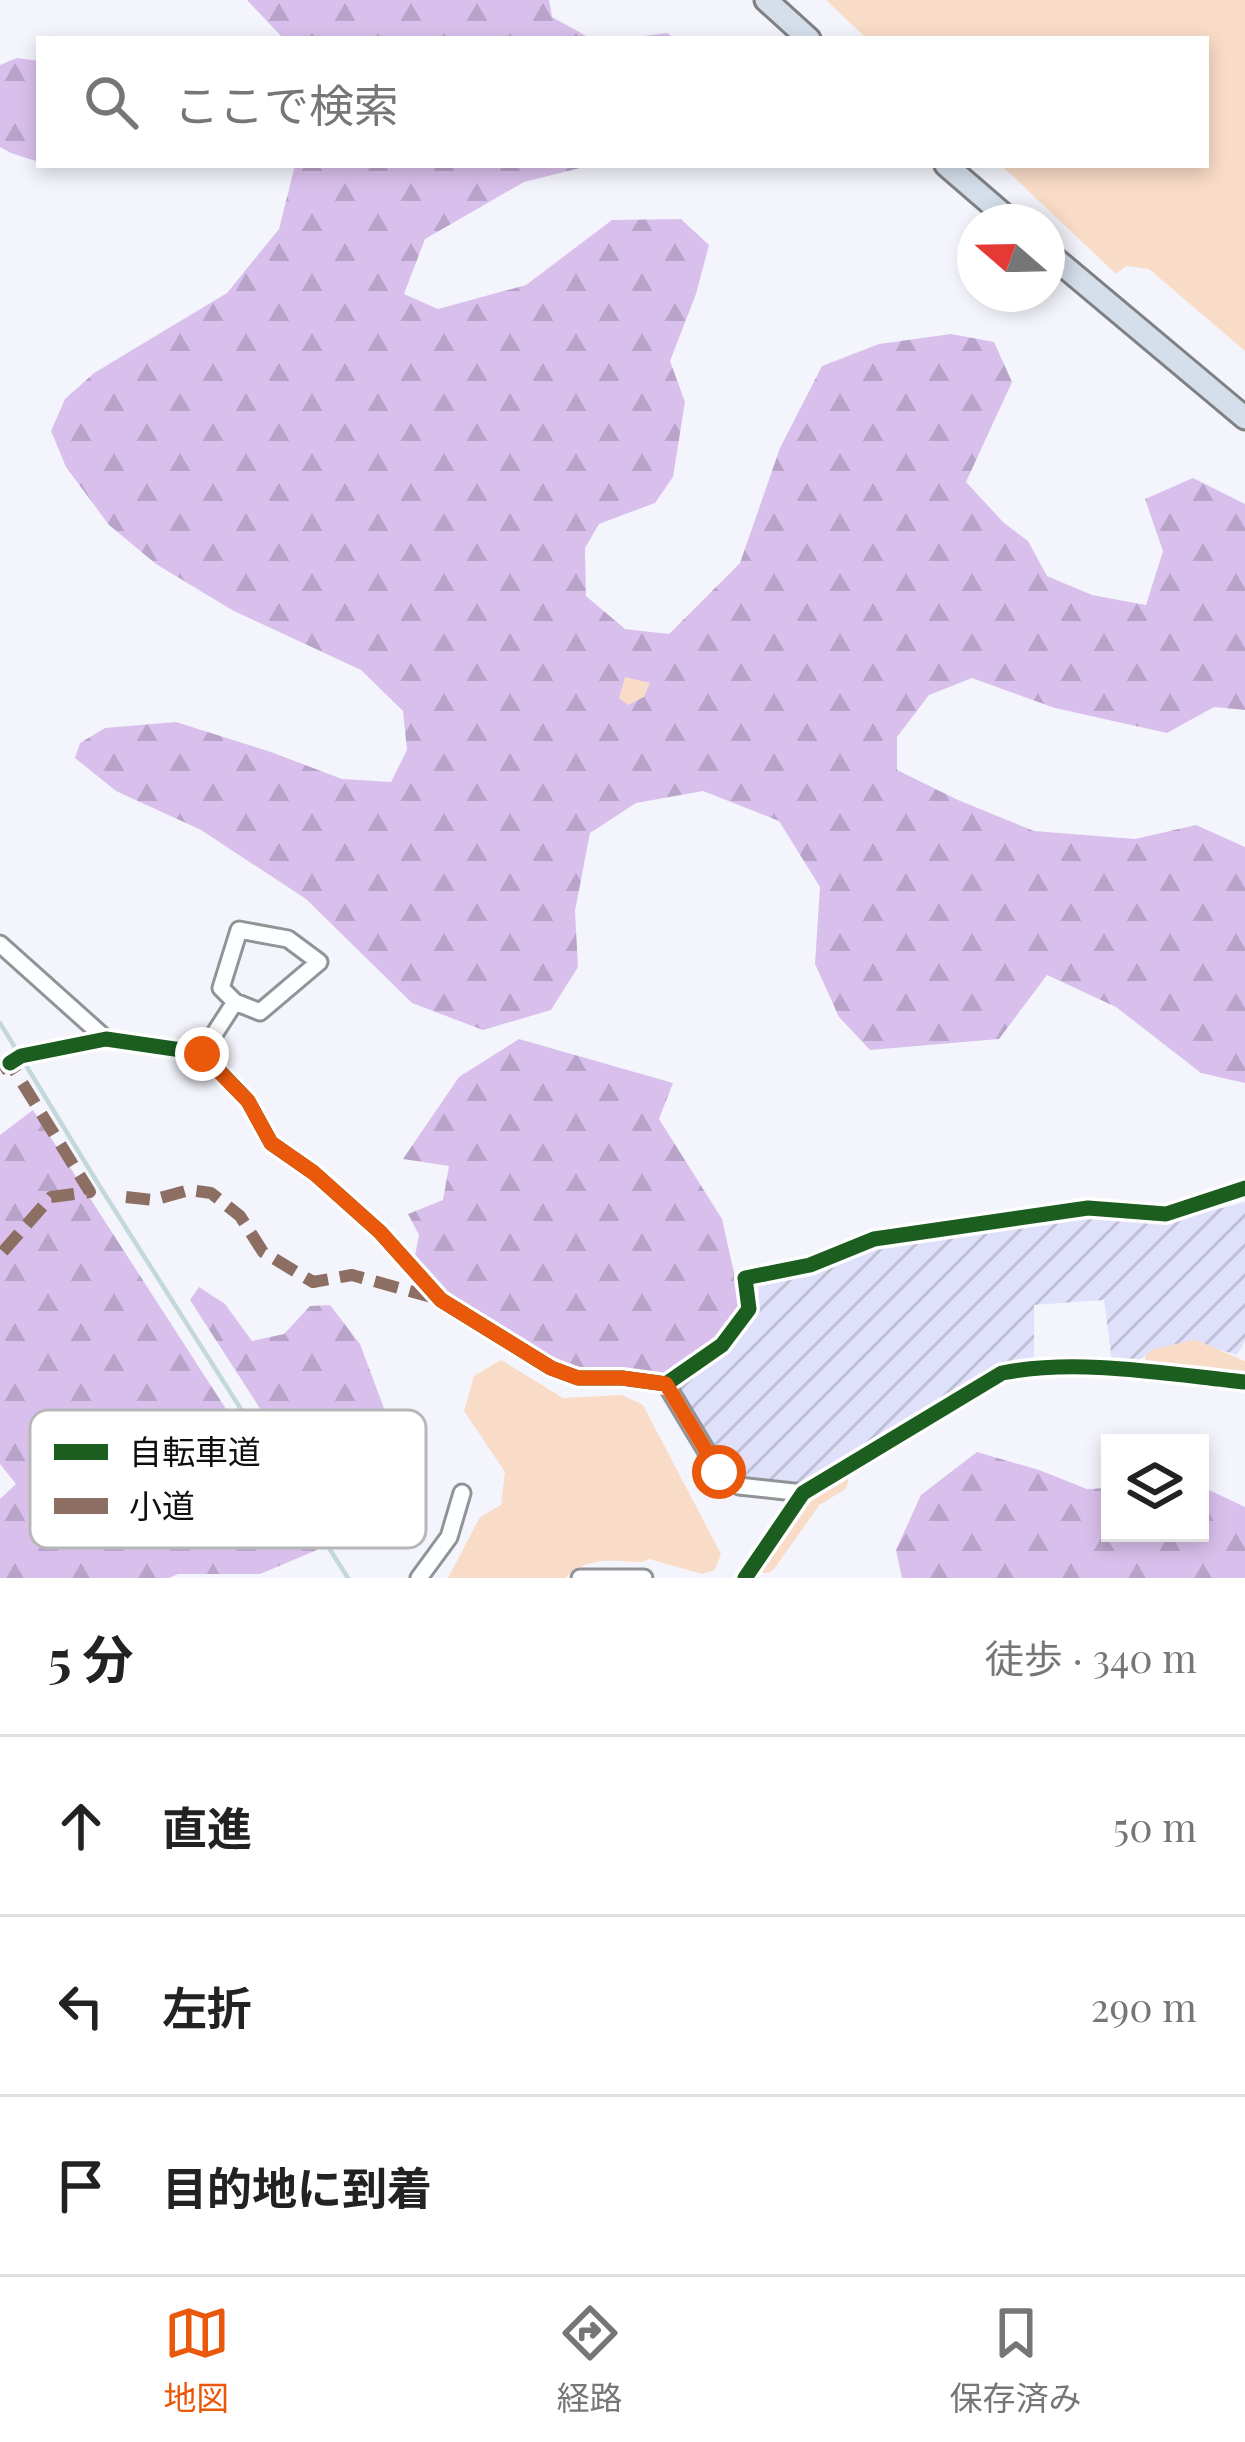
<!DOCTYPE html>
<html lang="ja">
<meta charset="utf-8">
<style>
:root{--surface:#fff;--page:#f2f2f2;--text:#222;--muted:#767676;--line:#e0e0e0;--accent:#ea580c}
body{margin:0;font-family:"Playfair Display","Noto Sans JP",serif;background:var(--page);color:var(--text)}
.controls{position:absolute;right:36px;bottom:36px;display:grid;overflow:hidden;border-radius:0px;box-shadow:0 6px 18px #0003}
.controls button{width:108px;height:108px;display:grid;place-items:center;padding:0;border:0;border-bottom:3px solid var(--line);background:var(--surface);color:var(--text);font:60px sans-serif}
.compass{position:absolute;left:957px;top:204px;width:108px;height:108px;border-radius:50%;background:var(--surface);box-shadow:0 6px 18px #0003;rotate:290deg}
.stop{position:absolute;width:36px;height:36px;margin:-27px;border:9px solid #ea580c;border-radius:50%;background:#fff}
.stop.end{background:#ea580c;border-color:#fff;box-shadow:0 3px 12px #0008}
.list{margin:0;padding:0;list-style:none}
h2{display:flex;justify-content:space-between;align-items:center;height:156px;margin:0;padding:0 48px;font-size:51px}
h2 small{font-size:39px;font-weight:400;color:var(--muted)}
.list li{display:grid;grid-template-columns:78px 1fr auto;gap:36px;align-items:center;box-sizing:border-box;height:180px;padding:0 48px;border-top:3px solid var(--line)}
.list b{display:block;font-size:45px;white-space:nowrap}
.list em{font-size:39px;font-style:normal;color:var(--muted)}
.icon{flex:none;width:66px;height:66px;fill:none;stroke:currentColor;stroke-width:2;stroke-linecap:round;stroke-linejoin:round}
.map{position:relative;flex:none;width:1245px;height:1578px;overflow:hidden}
.search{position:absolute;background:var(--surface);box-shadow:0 6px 18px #0003;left:36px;right:36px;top:36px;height:132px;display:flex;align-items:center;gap:30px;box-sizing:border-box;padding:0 42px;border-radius:0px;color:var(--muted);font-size:45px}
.sheet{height:696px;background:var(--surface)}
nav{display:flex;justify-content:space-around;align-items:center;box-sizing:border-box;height:168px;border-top:3px solid var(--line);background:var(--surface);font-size:33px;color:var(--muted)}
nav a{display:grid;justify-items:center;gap:6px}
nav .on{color:var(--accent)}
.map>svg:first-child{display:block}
</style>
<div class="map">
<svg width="1245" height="1578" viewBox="0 0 1245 1578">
<defs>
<pattern id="farmland-furrows" width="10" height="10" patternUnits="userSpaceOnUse" patternTransform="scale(3)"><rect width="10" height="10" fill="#dfe0fa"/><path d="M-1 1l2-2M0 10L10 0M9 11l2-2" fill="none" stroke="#bebfd5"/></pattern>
<pattern id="forest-firs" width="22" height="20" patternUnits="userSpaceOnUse" patternTransform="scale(3)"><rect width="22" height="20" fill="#d9c0ec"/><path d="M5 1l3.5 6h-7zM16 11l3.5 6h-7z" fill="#b9a4c9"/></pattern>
</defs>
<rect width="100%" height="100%" fill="#f4f5fc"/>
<path fill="url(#farmland-furrows)" d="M 1245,1202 L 1245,1341 L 1237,1355 L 1195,1342 L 1154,1351 L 1133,1363 L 1112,1361 L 1104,1300 L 1034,1305 L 1034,1358 L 998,1364 L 797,1484 L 744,1477 L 723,1465 L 678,1387 L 730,1350 L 758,1310 L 759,1284 L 811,1275 L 876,1248 L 992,1228 L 1088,1215 L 1168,1222 Z"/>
<path fill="url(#forest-firs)" d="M 247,0 L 549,0 L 552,17 L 588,37 L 628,38 L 667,33 L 676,39 L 284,39 Z
M 17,58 L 39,61 L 39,162 L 11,153 L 0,147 L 0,65 Z
M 295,165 L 592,165 L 524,182 L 425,239 L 404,294 L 438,309 L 526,285 L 612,220 L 681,219 L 709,245 L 696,294 L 670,361 L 685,402 L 673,477 L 655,503 L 599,524 L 585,548 L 586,596 L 625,629 L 669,634 L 740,563 L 780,448 L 822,366 L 879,344 L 951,334 L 994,342 L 1012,382 L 966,482 L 1004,523 L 1028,541 L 1047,576 L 1092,595 L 1146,605 L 1163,551 L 1145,499 L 1193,478 L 1245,504 L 1245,710 L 1214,707 L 1167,733 L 1055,708 L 972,678 L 929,695 L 897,737 L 897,770 L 958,800 L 1034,831 L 1135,839 L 1196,825 L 1245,847 L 1245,1083 L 1201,1073 L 1116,1007 L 1047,975 L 999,1039 L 870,1050 L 839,1017 L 815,964 L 820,887 L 779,821 L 703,791 L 636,803 L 590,833 L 575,911 L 578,967 L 551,1010 L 483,1030 L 412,1003 L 306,899 L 201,830 L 116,791 L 75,758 L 80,743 L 105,728 L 176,722 L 271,752 L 342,779 L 391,782 L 407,750 L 403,711 L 361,670 L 232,610 L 156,564 L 109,525 L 66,467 L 51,431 L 65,399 L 94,373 L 227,293 L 279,229 Z
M 519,1039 L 673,1083 L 659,1119 L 722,1219 L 741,1304 L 719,1338 L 663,1376 L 617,1369 L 577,1369 L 551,1359 L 443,1290 L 415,1256 L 419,1235 L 408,1214 L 443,1200 L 449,1166 L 403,1159 L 459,1077 Z
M 33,1110 L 317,1550 L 260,1574 L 178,1574 L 169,1578 L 0,1578 L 0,1499 L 16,1484 L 0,1464 L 0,1135 Z
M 199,1287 L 225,1304 L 252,1341 L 284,1334 L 310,1306 L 330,1305 L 360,1344 L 388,1419 C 363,1445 345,1475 319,1500 L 190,1300 Z
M 977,1452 L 1039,1470 L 1087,1489 L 1110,1488 L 1110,1533 L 1200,1533 L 1200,1489 L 1207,1489 L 1245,1507 L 1245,1578 L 902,1578 L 896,1550 L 921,1495 Z"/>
<path fill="#f9dcc7" d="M 826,0 L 1245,0 L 1245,351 L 1149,269 L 1126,266 L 1116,274 L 1001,165 L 1206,165 L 1206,39 L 867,39 Z
M 625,677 L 650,683 L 644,697 L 628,705 L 619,698 Z
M 501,1360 L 563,1398 L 622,1395 L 643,1405 L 721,1554 L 715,1570 L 702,1574 L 649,1559 C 637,1565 634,1561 620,1561 C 597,1560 581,1563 565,1578 L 448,1578 L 480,1517 L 501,1505 L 505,1472 L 464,1411 L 474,1376 Z"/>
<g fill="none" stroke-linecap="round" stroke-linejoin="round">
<path stroke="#f9dcc7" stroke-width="24" d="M 1157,1361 L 1194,1352 L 1244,1374
M 765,1561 L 811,1496 L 836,1481"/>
<defs>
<path id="minor" d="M 0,944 L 106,1039
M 202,1053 L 235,1002 L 221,988 L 239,930 L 288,939 L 319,962 L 260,1012 L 235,1002
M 10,1063 L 21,1056 L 106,1039 L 202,1053 L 248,1101 L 271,1143 L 314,1173 L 380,1232 L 441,1300 L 551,1368 L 578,1378 L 622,1378 L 666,1384 L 722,1345 L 749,1309 L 745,1278 L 810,1265 L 874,1239 L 1088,1208 L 1166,1214 L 1245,1188
M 666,1384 L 719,1472 L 739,1486 L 803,1493
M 419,1578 L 449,1537 L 462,1493
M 580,1578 L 644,1578
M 745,1578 L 803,1493 L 1002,1373 C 1078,1358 1167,1374 1245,1382"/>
<path id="highway" d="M 766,0 L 809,39
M 946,165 L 1012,222
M 1047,252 L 1245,418"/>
</defs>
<use href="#minor" stroke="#929396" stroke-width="21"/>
<use href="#highway" stroke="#7f8083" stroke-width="27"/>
<use href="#minor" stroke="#fdfeff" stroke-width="15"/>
<use href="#highway" stroke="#d5dfeb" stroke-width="21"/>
<path stroke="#c3d8d9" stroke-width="4.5" d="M 0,1023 L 102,1190 L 348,1578"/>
<path stroke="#8d6e63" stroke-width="12" stroke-dasharray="24 12" stroke-linecap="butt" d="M 0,1070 L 10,1063 L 90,1192 L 51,1197 L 0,1255
M 126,1197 L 153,1200 L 189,1190 L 211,1193 L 240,1216 L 263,1252 L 313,1282 L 352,1275 L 435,1298"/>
<defs>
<path id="cycleway" d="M 10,1063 L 21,1056 L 106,1039 L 202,1053 L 248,1101 L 271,1143 L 314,1173 L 380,1232 L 441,1300 L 551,1368 L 578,1378 L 622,1378 L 666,1384 L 722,1345 L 749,1309 L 745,1278 L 810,1265 L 874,1239 L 1088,1208 L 1166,1214 L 1245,1188
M 745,1578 L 803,1493 L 1002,1373 C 1078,1358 1167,1374 1245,1382"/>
</defs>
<use href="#cycleway" stroke="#fff" stroke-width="22"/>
<use href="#cycleway" stroke="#1b5e20" stroke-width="15"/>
</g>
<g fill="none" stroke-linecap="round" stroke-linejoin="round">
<path stroke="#ea580c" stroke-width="15" d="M 202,1054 L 248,1101 L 271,1143 L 314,1173 L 380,1232 L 441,1300 L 551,1368 L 578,1378 L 622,1378 L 666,1384 L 719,1472"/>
</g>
<rect x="30" y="1410" width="396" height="138" rx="18" fill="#fff" stroke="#b7b7b7" stroke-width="3"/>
<rect x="54" y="1444" width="54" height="16" fill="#1b5e20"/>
<rect x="54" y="1498" width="54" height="16" fill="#8d6e63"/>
<g font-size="33" fill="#0f0f0f">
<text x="129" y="1464">自転車道</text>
<text x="129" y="1518">小道</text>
</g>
</svg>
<div class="controls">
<button><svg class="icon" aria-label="layers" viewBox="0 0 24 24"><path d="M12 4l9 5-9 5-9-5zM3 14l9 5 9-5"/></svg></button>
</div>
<svg class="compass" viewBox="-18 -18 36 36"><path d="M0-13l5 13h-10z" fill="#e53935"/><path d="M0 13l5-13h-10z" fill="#767676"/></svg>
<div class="stop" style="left:719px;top:1472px"></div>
<div class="stop end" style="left:202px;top:1054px"></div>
<div class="search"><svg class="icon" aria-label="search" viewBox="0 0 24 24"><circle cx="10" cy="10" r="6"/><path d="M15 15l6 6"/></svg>ここで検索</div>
</div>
<section class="sheet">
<h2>5 分<small>徒歩 · 340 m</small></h2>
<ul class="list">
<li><svg class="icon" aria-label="ahead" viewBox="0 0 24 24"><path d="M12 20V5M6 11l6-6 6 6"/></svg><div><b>直進</b></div><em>50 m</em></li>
<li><svg class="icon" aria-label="left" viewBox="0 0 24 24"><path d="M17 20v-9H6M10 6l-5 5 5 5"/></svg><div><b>左折</b></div><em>290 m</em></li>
<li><svg class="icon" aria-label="arrive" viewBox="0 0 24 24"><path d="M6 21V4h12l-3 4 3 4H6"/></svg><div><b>目的地に到着</b></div></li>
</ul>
</section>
<nav>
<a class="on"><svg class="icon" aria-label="map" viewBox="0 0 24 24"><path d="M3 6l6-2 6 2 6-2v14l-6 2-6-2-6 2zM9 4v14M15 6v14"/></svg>地図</a>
<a><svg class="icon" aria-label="directions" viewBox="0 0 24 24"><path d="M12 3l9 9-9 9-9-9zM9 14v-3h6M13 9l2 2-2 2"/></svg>経路</a>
<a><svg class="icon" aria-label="saved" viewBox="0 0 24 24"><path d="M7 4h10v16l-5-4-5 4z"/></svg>保存済み</a>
</nav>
